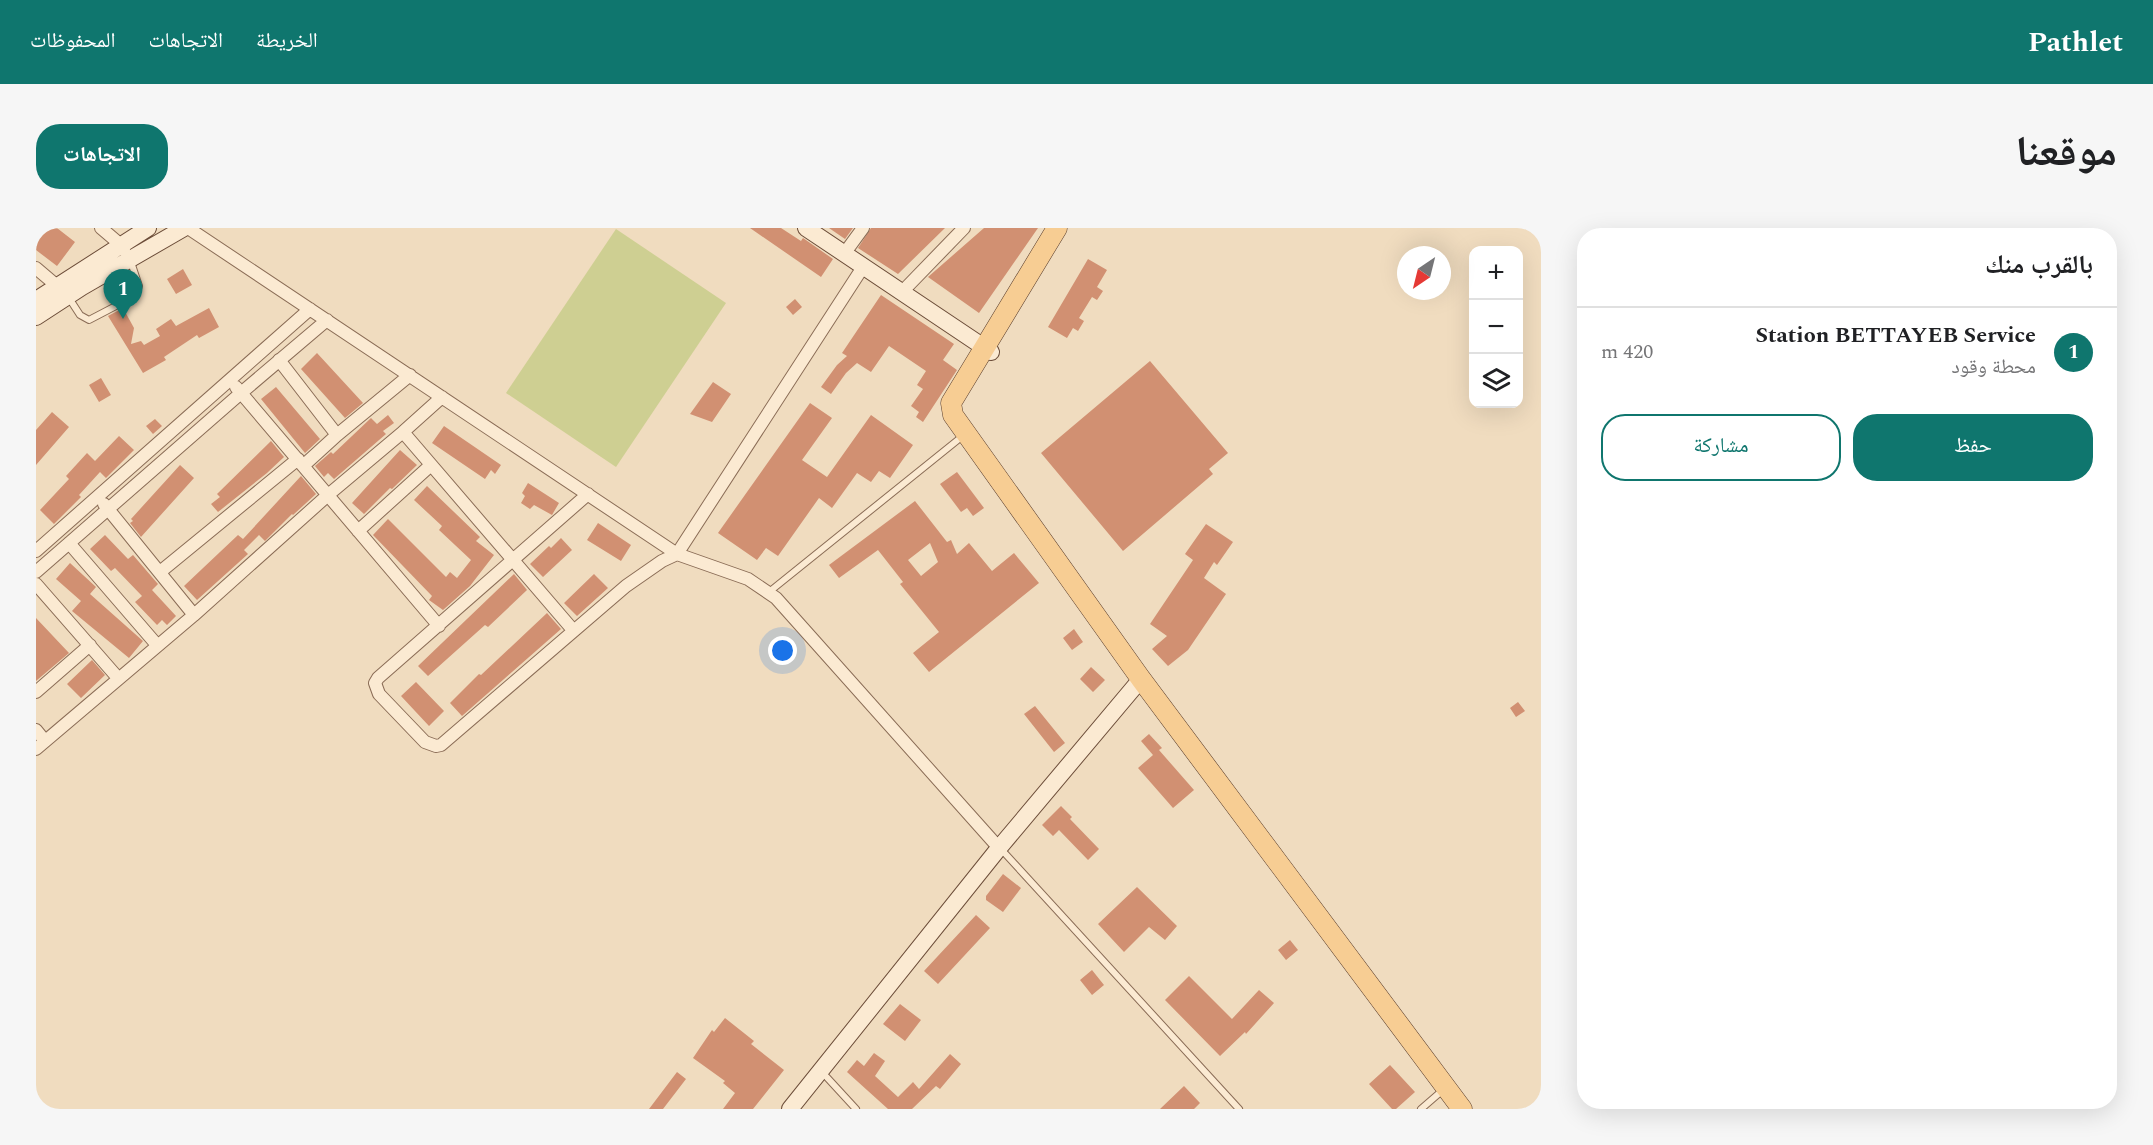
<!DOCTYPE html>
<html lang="ar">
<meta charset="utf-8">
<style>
:root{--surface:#fff;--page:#f6f6f6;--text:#202124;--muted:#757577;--line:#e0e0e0;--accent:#0f766e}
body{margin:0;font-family:Spectral,"Noto Naskh Arabic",serif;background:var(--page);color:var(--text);direction:rtl}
.controls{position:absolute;right:18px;top:18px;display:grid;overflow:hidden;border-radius:12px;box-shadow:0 6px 24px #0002}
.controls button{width:54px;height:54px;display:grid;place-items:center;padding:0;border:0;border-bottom:2px solid var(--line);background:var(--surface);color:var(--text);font:30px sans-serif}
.compass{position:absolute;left:1361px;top:18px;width:54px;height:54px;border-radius:50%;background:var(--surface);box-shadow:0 6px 24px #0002;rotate:215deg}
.you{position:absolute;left:747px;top:423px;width:21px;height:21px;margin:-15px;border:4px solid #fff;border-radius:50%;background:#1a73e8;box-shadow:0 0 0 9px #1a73e833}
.badge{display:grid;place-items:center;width:39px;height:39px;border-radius:50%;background:var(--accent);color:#fff;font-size:20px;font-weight:700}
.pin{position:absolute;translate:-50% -50px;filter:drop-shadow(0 2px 3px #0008)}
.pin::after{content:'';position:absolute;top:32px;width:21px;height:18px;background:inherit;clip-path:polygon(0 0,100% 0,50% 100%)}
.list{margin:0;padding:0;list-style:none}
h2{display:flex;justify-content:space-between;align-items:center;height:78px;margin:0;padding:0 24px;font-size:26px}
h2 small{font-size:20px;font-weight:400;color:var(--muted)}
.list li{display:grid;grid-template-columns:39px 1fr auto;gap:18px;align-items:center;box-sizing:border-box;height:90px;padding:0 24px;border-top:2px solid var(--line)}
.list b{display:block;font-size:22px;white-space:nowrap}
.list p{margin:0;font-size:20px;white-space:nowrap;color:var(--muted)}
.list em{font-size:20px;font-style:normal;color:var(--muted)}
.actions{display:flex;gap:12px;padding:18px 24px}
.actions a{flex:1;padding:14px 0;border:2px solid var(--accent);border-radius:24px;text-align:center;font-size:21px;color:var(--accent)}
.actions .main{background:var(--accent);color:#fff}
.icon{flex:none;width:33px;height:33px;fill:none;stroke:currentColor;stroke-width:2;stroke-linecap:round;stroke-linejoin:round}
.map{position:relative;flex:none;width:1505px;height:881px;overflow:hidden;direction:ltr;border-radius:24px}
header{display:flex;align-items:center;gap:36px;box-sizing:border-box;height:84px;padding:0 30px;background:var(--accent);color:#fff}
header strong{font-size:28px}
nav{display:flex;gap:33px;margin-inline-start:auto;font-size:21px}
.intro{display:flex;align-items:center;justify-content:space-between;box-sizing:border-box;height:144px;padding:0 36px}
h1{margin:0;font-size:42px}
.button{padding:15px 27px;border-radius:24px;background:var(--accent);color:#fff;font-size:21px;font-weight:700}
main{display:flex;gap:36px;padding:0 36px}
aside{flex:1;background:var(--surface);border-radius:24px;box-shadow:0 6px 24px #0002}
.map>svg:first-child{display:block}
</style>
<header>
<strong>Pathlet</strong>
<nav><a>الخريطة</a><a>الاتجاهات</a><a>المحفوظات</a></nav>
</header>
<div class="intro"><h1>موقعنا</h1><a class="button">الاتجاهات</a></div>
<main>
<aside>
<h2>بالقرب منك<small></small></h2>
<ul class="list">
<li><span class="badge">1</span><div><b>Station BETTAYEB Service</b><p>محطة وقود</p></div><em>420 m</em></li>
</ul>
<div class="actions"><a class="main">حفظ</a><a>مشاركة</a></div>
</aside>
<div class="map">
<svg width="1505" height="881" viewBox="0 0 1505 881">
<rect width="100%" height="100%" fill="#f0dcbf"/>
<path fill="#cecf92" d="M 580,1 L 690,75 L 580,239 L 470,165 Z"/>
<path fill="#d19072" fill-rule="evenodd" d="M 0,0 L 21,0 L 39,14 L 21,38 L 0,22 Z
M 714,0 L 745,0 L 765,13 L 767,10 L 797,31 L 785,49 Z
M 793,0 L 817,0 L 809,11 Z
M 835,0 L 909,0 L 862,46 L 822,20 Z
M 948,0 L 1002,0 L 943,85 L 892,49 Z
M 1052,31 L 1071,42 L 1061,59 L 1067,63 L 1061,72 L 1056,69 L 1043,90 L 1048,93 L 1042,103 L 1037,100 L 1031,110 L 1012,99 Z
M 147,41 L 156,57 L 140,66 L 131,51 Z
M 845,67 L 918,116 L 907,132 L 921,142 L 887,194 L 880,189 L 883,184 L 875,178 L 887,161 L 881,157 L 890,143 L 853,118 L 835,144 L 821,135 L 810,145 L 795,166 L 785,159 L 801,137 L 811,128 L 806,125 Z
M 759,71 L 766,79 L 757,87 L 750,79 Z
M 87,80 L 98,100 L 95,116 L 105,113 L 108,117 L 124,108 L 120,101 L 135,91 L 140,98 L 173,80 L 183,99 L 163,110 L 161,107 L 128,129 L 130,132 L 107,145 L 72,88 Z
M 281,125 L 327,175 L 309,190 L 265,141 Z
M 1114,133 L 1192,225 L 1173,241 L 1177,246 L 1087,323 L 1005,225 Z
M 65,150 L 75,167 L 63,174 L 53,157 Z
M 677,154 L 695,166 L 676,194 L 654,186 Z
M 240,159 L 284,211 L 269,225 L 225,171 Z
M 774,175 L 796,190 L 766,232 L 791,249 L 835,187 L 877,217 L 854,250 L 843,243 L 835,254 L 821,245 L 796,280 L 783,270 L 742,328 L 730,320 L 721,332 L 682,305 Z
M 16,184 L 33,199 L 0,237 L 0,202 Z
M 352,187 L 358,195 L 347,203 L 350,206 L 298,251 L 292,245 L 288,249 L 279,238 L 295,224 L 297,226 L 335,190 L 341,196 Z
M 119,191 L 126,198 L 117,206 L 110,198 Z
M 408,198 L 465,237 L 459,246 L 455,242 L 449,251 L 396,215 Z
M 83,208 L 98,222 L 70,250 L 64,244 L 43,267 L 45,269 L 18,296 L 4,282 L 33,251 L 30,248 L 51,225 L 59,233 Z
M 235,213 L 248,229 L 231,245 L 182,284 L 175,276 L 184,269 L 181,266 Z
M 364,222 L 381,237 L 356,261 L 354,260 L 328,286 L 316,275 Z
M 144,237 L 158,250 L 105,309 L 94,295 L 97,293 L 95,291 Z
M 921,244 L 948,280 L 937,288 L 931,280 L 925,284 L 904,256 Z
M 265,248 L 280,266 L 257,287 L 256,286 L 229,313 L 223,307 L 208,322 L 212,326 L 161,372 L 148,358 L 202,307 L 207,311 Z
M 492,255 L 523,275 L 516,287 L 498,277 L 494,281 L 485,275 L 489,268 L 486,265 Z
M 391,258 L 444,309 L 440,313 L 458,327 L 434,358 L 407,382 L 393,372 L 396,368 L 337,307 L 352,291 L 410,349 L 414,344 L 421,350 L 435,332 L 403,302 L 406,298 L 378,272 Z
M 879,273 L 911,314 L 915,312 L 921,326 L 933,315 L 956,343 L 978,325 L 1003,355 L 893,444 L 877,425 L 903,404 L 864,356 L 867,354 L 842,322 L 803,350 L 793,337 ZM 894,315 L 902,334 L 885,348 L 872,332 Z
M 562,295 L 595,317 L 585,333 L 551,312 Z
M 1170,296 L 1197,314 L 1181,337 L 1178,334 L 1168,350 L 1190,366 L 1152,422 L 1132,438 L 1116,421 L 1131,408 L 1114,396 L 1157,332 L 1149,326 Z
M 69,307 L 92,331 L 97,327 L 122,356 L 116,362 L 140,388 L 131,397 L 126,392 L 121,397 L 99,374 L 106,368 L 79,340 L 75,343 L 54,321 Z
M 525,310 L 536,322 L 507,349 L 494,336 L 513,318 L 515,320 Z
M 34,335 L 60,359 L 54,366 L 107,413 L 93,430 L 36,383 L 45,373 L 20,351 Z
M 478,346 L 491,362 L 452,399 L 449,397 L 392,448 L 382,438 Z
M 558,346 L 572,360 L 541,388 L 528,375 Z
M 511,385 L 525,401 L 426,488 L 414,475 L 443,446 L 445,447 Z
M 0,390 L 33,425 L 0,453 Z
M 1038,401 L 1047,414 L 1036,422 L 1027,410 Z
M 56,432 L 69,447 L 45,470 L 31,456 Z
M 1055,439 L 1069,452 L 1057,464 L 1044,451 Z
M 380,454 L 408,483 L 393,498 L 365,468 Z
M 1482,474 L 1489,483 L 1480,489 L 1474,480 Z
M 999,478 L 1029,515 L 1018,524 L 988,486 Z
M 1113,506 L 1126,520 L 1123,522 L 1158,562 L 1137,580 L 1102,540 L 1117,527 L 1105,513 Z
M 1025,578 L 1036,589 L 1034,591 L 1063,621 L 1052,632 L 1023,602 L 1017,608 L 1006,597 Z
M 967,646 L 985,660 L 967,684 L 950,672 L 950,668 Z
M 1101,659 L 1141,698 L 1129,712 L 1113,699 L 1088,724 L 1062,696 Z
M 940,687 L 954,700 L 902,756 L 888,743 Z
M 1254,712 L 1262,722 L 1250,732 L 1242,722 Z
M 1056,742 L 1068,757 L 1056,767 L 1044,752 Z
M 1153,748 L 1196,791 L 1223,762 L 1238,775 L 1210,806 L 1209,804 L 1184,828 L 1129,772 Z
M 864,776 L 885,792 L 869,813 L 847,796 Z
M 689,790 L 718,813 L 715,816 L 748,842 L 717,881 L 687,881 L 699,865 L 687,855 L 689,853 L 657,830 L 676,802 L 678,804 Z
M 838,825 L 849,833 L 839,848 L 862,869 L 877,854 L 883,861 L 914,826 L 925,836 L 904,861 L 900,858 L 876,881 L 852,881 L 811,844 L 821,832 L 828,838 Z
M 1354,837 L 1379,864 L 1360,881 L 1356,881 L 1333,856 Z
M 641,844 L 650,851 L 627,881 L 613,881 Z
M 1148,858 L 1164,875 L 1158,881 L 1124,881 Z"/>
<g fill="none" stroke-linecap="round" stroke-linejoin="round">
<defs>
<path id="lane" d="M 33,70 L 44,87 L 53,92 L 97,69 L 103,58 L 95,34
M 733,364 L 928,207
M 964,620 L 1203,881
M 786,844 L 820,881
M 1385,881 L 1407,862"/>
<path id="street" d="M 65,0 L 85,17 L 88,22
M 152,0 L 641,326 L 712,351 L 740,370 L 963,620
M 808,26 L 827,0
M 0,40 L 27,63
M 865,65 L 928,0
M 243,132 L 301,207 L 374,147
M 200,159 L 403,398
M 367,204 L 537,402
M 267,238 L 301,207
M 552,266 L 342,450 L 339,455 L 343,466 L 389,514 L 400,518 L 405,517 L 590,358 L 626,333 L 641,326 L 827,39
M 68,276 L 158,387
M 322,303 L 395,237
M 33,315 L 121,417
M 0,323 L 274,81
M 0,344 L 205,165 L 291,92
M 124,344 L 262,231
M 0,356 L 82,450
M 0,464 L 54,417
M 0,502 L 9,513
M 0,521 L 158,387 L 292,267 L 367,204 L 406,169"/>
<path id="secondary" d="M 770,0 L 955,124
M 0,72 L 112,0
M 0,89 L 46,59 L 148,0
M 754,881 L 963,620 L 1105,451"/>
<path id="primary" d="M 1021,0 L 915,175 L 917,187 L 1105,451 L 1426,881"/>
</defs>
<use href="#lane" stroke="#8a6c56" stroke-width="8"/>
<use href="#street" stroke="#8a6c56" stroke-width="14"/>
<use href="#secondary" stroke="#6c4d39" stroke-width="18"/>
<use href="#primary" stroke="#573b2b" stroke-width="21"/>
<use href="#lane" stroke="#fbead2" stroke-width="6"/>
<use href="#street" stroke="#fbead2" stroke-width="12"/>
<use href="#secondary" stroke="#fbead2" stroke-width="16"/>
<use href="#primary" stroke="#f7cd93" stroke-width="20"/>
</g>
</svg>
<div class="controls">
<button>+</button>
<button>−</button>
<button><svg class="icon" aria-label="layers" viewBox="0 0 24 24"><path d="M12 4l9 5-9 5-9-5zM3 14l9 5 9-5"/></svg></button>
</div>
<svg class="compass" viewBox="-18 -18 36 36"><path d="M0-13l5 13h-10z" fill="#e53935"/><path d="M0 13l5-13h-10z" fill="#757577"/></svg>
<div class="you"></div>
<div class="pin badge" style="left:87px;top:91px">1</div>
</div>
</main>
